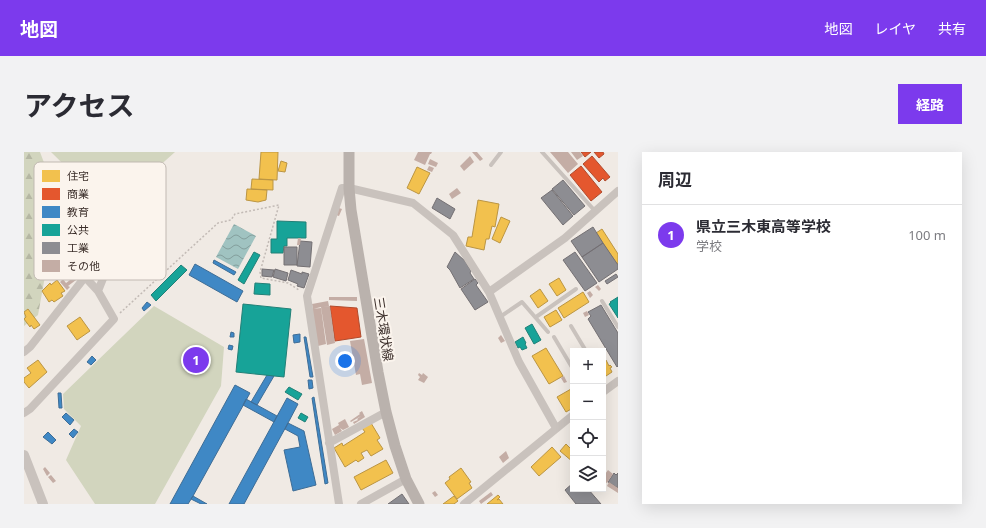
<!DOCTYPE html>
<html lang="ja">
<meta charset="utf-8">
<style>
:root{--surface:#fff;--page:#f2f2f3;--text:#2b2b33;--muted:#7c7c81;--line:#e1e1e2;--accent:#7c3aed}
body{margin:0;font-family:"Noto Sans","Noto Sans JP",sans-serif;background:var(--page);color:var(--text)}
.controls{position:absolute;right:12px;bottom:12px;display:grid;overflow:hidden;border-radius:0px;box-shadow:0 4px 16px #0002}
.controls button{width:36px;height:36px;display:grid;place-items:center;padding:0;border:0;border-bottom:1px solid var(--line);background:var(--surface);color:var(--text);font:20px sans-serif}
.you{position:absolute;left:321px;top:209px;width:14px;height:14px;margin:-10px;border:3px solid #fff;border-radius:50%;background:#1a73e8;box-shadow:0 0 0 6px #1a73e833}
.badge{display:grid;place-items:center;width:26px;height:26px;border-radius:50%;background:var(--accent);color:#fff;font-size:13px;font-weight:700}
.pin{position:absolute;translate:-50% -50%;border:2px solid #fff;box-shadow:0 1px 4px #0006}
.list{margin:0;padding:0;list-style:none}
h2{display:flex;justify-content:space-between;align-items:center;height:52px;margin:0;padding:0 16px;font-size:17px}
h2 small{font-size:13px;font-weight:400;color:var(--muted)}
.list li{display:grid;grid-template-columns:26px 1fr auto;gap:12px;align-items:center;box-sizing:border-box;height:60px;padding:0 16px;border-top:1px solid var(--line)}
.list b{display:block;font-size:15px;white-space:nowrap}
.list p{margin:0;font-size:13px;white-space:nowrap;color:var(--muted)}
.list em{font-size:13px;font-style:normal;color:var(--muted)}
.icon{flex:none;width:22px;height:22px;fill:none;stroke:currentColor;stroke-width:2;stroke-linecap:round;stroke-linejoin:round}
.map{position:relative;flex:none;width:594px;height:352px;overflow:hidden;border-radius:0px}
header{display:flex;align-items:center;gap:24px;box-sizing:border-box;height:56px;padding:0 20px;background:var(--accent);color:#fff}
header strong{font-size:19px}
nav{display:flex;gap:22px;margin-inline-start:auto;font-size:14px}
.intro{display:flex;align-items:center;justify-content:space-between;box-sizing:border-box;height:96px;padding:0 24px}
h1{margin:0;font-size:28px}
.button{padding:10px 18px;border-radius:0px;background:var(--accent);color:#fff;font-size:14px;font-weight:700}
main{display:flex;gap:24px;padding:0 24px}
aside{flex:1;background:var(--surface);border-radius:0px;box-shadow:0 4px 16px #0002}
.map>svg:first-child{display:block}
</style>
<header>
<strong>地図</strong>
<nav><a>地図</a><a>レイヤ</a><a>共有</a></nav>
</header>
<div class="intro"><h1>アクセス</h1><a class="button">経路</a></div>
<main>
<div class="map">
<svg width="594" height="352" viewBox="0 0 594 352">
<defs>
<pattern id="forest-firs" width="22" height="20" patternUnits="userSpaceOnUse"><rect width="22" height="20" fill="#d2d5be"/><path d="M5 1l3.5 6h-7zM16 11l3.5 6h-7z" fill="#b5b7a3"/></pattern>
<pattern id="water-waves" width="16" height="10" patternUnits="userSpaceOnUse"><rect width="16" height="10" fill="#a0c3c1"/><path d="M0 5q4-4 8 0t8 0" fill="none" stroke="#849f9d"/></pattern>
</defs>
<rect width="100%" height="100%" fill="#f0eae4"/>
<path fill="url(#forest-firs)" d="M 0,0 L 16,0 L 30,37 L 25,102 L 14,163 L 0,174 Z"/>
<path fill="#d2d5be" d="M 27,0 L 151,0 L 86,58 Z
M 130,154 L 200,195 L 197,234 L 131,352 L 71,352 L 42,308 L 57,274 L 40,257 L 39,242 Z"/>
<path fill="url(#water-waves)" d="M 210,72 L 232,84 L 214,117 L 192,105 Z"/>
<path fill="#f2c14e" stroke="#bb9543" d="M 237,0 L 254,0 L 253,28 L 235,27 Z
M 257,9 L 263,11 L 261,20 L 254,19 Z
M 393,15 L 406,21 L 395,42 L 383,36 Z
M 228,27 L 249,28 L 249,38 L 227,37 Z
M 223,37 L 243,38 L 242,48 L 234,50 L 222,48 Z
M 454,48 L 475,52 L 471,75 L 468,74 L 465,87 L 462,87 L 460,98 L 442,94 L 444,85 L 448,85 Z
M 477,65 L 486,69 L 476,91 L 468,87 Z
M 578,77 L 594,102 L 594,111 L 593,112 L 572,81 Z
M 535,126 L 542,138 L 533,144 L 525,132 Z
M 33,128 L 41,139 L 37,141 L 39,144 L 30,150 L 28,148 L 25,150 L 18,139 L 26,131 L 27,133 Z
M 516,137 L 524,149 L 514,156 L 506,144 Z
M 559,140 L 565,150 L 540,166 L 534,156 Z
M 4,157 L 16,173 L 10,177 L 7,173 L 6,175 L 0,167 L 2,165 L 0,160 Z
M 532,158 L 538,168 L 526,175 L 520,165 Z
M 56,165 L 66,179 L 53,188 L 43,174 Z
M 522,196 L 539,224 L 525,232 L 508,204 Z
M 14,208 L 23,220 L 5,236 L 0,230 L 0,226 L 7,221 L 3,216 Z
M 582,208 L 585,214 L 586,213 L 588,215 L 586,216 L 588,220 L 579,226 L 579,210 Z
M 547,237 L 549,240 L 549,256 L 542,260 L 533,245 Z
M 347,271 L 356,286 L 353,288 L 359,297 L 347,304 L 343,298 L 337,301 L 340,306 L 334,310 L 332,308 L 321,315 L 310,296 L 318,291 L 319,294 L 341,280 L 338,276 Z
M 542,292 L 549,299 L 549,310 L 536,299 Z
M 528,295 L 537,305 L 515,324 L 507,315 Z
M 362,308 L 369,321 L 337,338 L 330,325 Z
M 437,316 L 447,330 L 445,331 L 448,336 L 433,347 L 421,331 L 426,327 L 425,325 Z
M 474,343 L 476,345 L 473,348 L 475,347 L 479,352 L 463,352 Z
M 430,344 L 434,349 L 430,352 L 419,352 Z"/>
<path fill="#e4572e" stroke="#b14b2d" d="M 557,0 L 567,0 L 561,5 Z
M 570,0 L 579,0 L 580,2 L 575,6 Z
M 568,4 L 586,25 L 581,29 L 579,26 L 575,30 L 559,12 Z
M 557,14 L 578,40 L 567,49 L 546,23 Z
M 306,154 L 333,156 L 337,185 L 311,189 Z"/>
<path fill="#3f88c5" stroke="#3e6d96" d="M 190,108 L 212,120 L 210,123 L 189,111 Z
M 171,112 L 219,139 L 213,150 L 165,123 Z
M 123,150 L 127,153 L 120,159 L 118,156 Z
M 207,180 L 210,181 L 210,185 L 206,185 Z
M 276,182 L 276,190 L 270,191 L 269,183 Z
M 280,185 L 282,185 L 289,225 L 286,225 Z
M 205,193 L 209,194 L 208,198 L 204,197 Z
M 68,204 L 72,208 L 67,213 L 63,210 Z
M 243,223 L 250,224 L 233,253 L 227,250 Z
M 284,228 L 288,228 L 289,236 L 285,237 Z
M 211,233 L 226,241 L 169,344 L 164,352 L 146,352 Z
M 34,241 L 37,241 L 38,256 L 35,256 Z
M 290,245 L 304,331 L 301,332 L 288,246 Z
M 263,246 L 274,252 L 264,271 L 220,352 L 205,352 Z
M 222,247 L 253,264 L 250,270 L 219,253 Z
M 42,261 L 50,268 L 46,273 L 38,265 Z
M 264,271 L 280,279 L 292,333 L 269,339 L 260,298 L 276,295 L 274,284 L 261,277 Z
M 50,277 L 54,280 L 49,286 L 45,282 Z
M 24,280 L 32,288 L 28,292 L 19,285 Z
M 169,344 L 183,352 L 177,352 L 167,347 Z"/>
<path fill="#17a398" stroke="#228077" d="M 253,69 L 282,70 L 282,86 L 263,86 L 263,94 L 260,94 L 259,101 L 247,101 L 247,87 L 253,87 Z
M 230,100 L 236,103 L 220,132 L 214,128 Z
M 157,113 L 163,118 L 132,149 L 127,143 Z
M 231,131 L 246,132 L 246,143 L 230,142 Z
M 594,145 L 594,166 L 585,152 L 587,151 L 586,150 Z
M 219,152 L 267,157 L 260,225 L 212,220 Z
M 508,172 L 517,188 L 510,192 L 501,176 Z
M 499,185 L 502,191 L 501,192 L 503,196 L 498,198 L 496,195 L 494,196 L 491,190 Z
M 265,235 L 278,242 L 274,248 L 261,240 Z
M 277,261 L 284,265 L 281,270 L 274,266 Z"/>
<path fill="#8d8d92" stroke="#747073" d="M 539,28 L 561,54 L 550,63 L 528,37 Z
M 528,38 L 549,64 L 539,73 L 517,46 Z
M 413,46 L 431,57 L 426,67 L 408,56 Z
M 569,75 L 579,91 L 558,105 L 547,89 Z
M 276,89 L 288,90 L 286,115 L 273,114 Z
M 579,91 L 594,113 L 594,117 L 575,130 L 558,105 Z
M 260,95 L 273,95 L 273,113 L 260,113 Z
M 431,100 L 441,109 L 447,119 L 446,121 L 450,127 L 436,136 L 426,118 L 423,115 Z
M 551,100 L 573,131 L 561,139 L 539,108 Z
M 238,117 L 250,118 L 248,125 L 238,124 Z
M 251,117 L 264,121 L 262,129 L 249,125 Z
M 267,118 L 278,122 L 278,120 L 285,122 L 280,136 L 273,134 L 274,132 L 264,128 Z
M 592,122 L 594,125 L 583,132 L 581,129 Z
M 451,127 L 454,131 L 452,133 L 464,150 L 451,158 L 437,137 Z
M 577,153 L 594,181 L 594,214 L 593,215 L 564,167 L 567,164 L 564,160 Z
M 590,321 L 592,323 L 594,321 L 594,336 L 584,330 Z
M 549,331 L 549,337 L 564,337 L 577,352 L 552,352 L 541,338 Z
M 378,342 L 385,352 L 364,352 Z"/>
<path fill="#c4ada5" d="M 394,0 L 408,0 L 407,2 L 406,2 L 401,13 L 390,8 Z
M 448,0 L 453,0 L 459,7 L 456,9 Z
M 526,0 L 544,0 L 554,12 L 544,21 Z
M 547,0 L 556,0 L 559,4 L 553,8 Z
M 446,4 L 450,10 L 440,19 L 436,14 Z
M 406,7 L 414,11 L 412,15 L 404,12 Z
M 405,14 L 410,16 L 408,20 L 403,18 Z
M 433,36 L 437,41 L 428,47 L 425,42 Z
M 315,56 L 318,57 L 315,64 L 312,63 Z
M 274,86 L 277,86 L 276,93 L 273,93 Z
M 50,125 L 52,128 L 44,134 L 46,135 L 43,138 L 36,130 L 39,127 L 42,131 Z
M 574,133 L 577,137 L 575,139 L 571,135 Z
M 566,139 L 569,143 L 566,146 L 563,141 Z
M 305,145 L 333,145 L 333,149 L 305,148 Z
M 304,149 L 305,154 L 299,155 L 306,154 L 311,191 L 303,193 L 297,155 L 289,157 L 288,152 Z
M 297,156 L 302,192 L 294,194 L 288,157 Z
M 563,159 L 565,163 L 561,165 L 559,161 Z
M 477,183 L 481,189 L 477,191 L 474,186 Z
M 340,187 L 348,231 L 338,233 L 336,222 L 332,223 L 326,189 Z
M 395,221 L 398,223 L 399,221 L 404,225 L 400,231 L 394,228 L 396,225 L 394,223 Z
M 540,224 L 543,230 L 540,231 L 537,226 Z
M 338,259 L 341,265 L 330,272 L 329,270 L 334,268 L 333,267 L 337,264 L 327,270 L 326,269 L 336,262 L 335,261 Z
M 321,267 L 325,275 L 319,278 L 316,276 L 318,279 L 311,283 L 308,277 L 315,273 L 314,271 Z
M 482,299 L 485,306 L 479,311 L 475,305 Z
M 21,315 L 26,321 L 23,324 L 19,317 Z
M 584,318 L 589,322 L 583,331 L 579,329 L 579,325 Z
M 27,323 L 32,329 L 29,331 L 24,325 Z
M 585,330 L 594,336 L 594,341 L 583,334 Z
M 411,339 L 414,343 L 411,345 L 408,341 Z
M 467,340 L 469,343 L 457,352 L 455,349 Z"/>
<g fill="none" stroke-linecap="round" stroke-linejoin="round">
<path stroke="#c2bab5" stroke-width="1.5" stroke-dasharray="2 2" stroke-linecap="butt" d="M 96,161 L 194,71 L 207,68 L 211,62 L 255,53 L 236,120 L 237,126 L 264,131 L 275,138"/>
<path stroke="#c9c2bd" stroke-width="4" d="M 518,0 L 571,59
M 467,13 L 477,0
M 578,149 L 594,175
M 476,165 L 498,150 L 524,180
M 512,165 L 552,137
M 547,174 L 562,199
M 530,185 L 549,217"/>
<path stroke="#c9c2bd" stroke-width="8" d="M 465,140 L 541,86 L 594,39
M 0,200 L 6,195 L 61,125 L 74,139
M 579,240 L 594,229
M 0,261 L 6,257 L 90,167 L 74,139 L 84,114
M 305,291 L 362,260
M 315,352 L 283,144 L 318,36 L 325,36 L 389,51 L 429,83 L 465,140 L 495,210 L 532,276
M 337,352 L 382,327
M 440,352 L 549,263"/>
<path stroke="#c9c2bd" stroke-width="10" d="M 0,303 L 19,352"/>
<path stroke="#bab2ad" stroke-width="11" d="M 325,0 L 325,36 L 327,58 L 354,220 L 362,260 L 371,294 L 382,327 L 395,352"/>
</g>
<g text-anchor="middle" dominant-baseline="central" stroke-width="4" stroke-linejoin="round" paint-order="stroke">
<g font-size="13" fill="#3b2e2a" stroke="#fbf4ed">
<text transform="translate(360 177) rotate(81)">三木環状線</text>
</g>
</g>
<rect x="10" y="10" width="132" height="118" rx="6" fill="#fbf4ed" stroke="#c1b9b2" stroke-width="1"/>
<rect x="18" y="18" width="18" height="12" fill="#f2c14e"/>
<rect x="18" y="36" width="18" height="12" fill="#e4572e"/>
<rect x="18" y="54" width="18" height="12" fill="#3f88c5"/>
<rect x="18" y="72" width="18" height="12" fill="#17a398"/>
<rect x="18" y="90" width="18" height="12" fill="#8d8d92"/>
<rect x="18" y="108" width="18" height="12" fill="#c4ada5"/>
<g font-size="11" fill="#3b2e2a">
<text x="43" y="28">住宅</text>
<text x="43" y="46">商業</text>
<text x="43" y="64">教育</text>
<text x="43" y="82">公共</text>
<text x="43" y="100">工業</text>
<text x="43" y="118">その他</text>
</g>
</svg>
<div class="controls">
<button>+</button>
<button>−</button>
<button><svg class="icon" aria-label="locate" viewBox="0 0 24 24"><circle cx="12" cy="12" r="6"/><path d="M12 2v4M12 18v4M2 12h4M18 12h4"/></svg></button>
<button><svg class="icon" aria-label="layers" viewBox="0 0 24 24"><path d="M12 4l9 5-9 5-9-5zM3 14l9 5 9-5"/></svg></button>
</div>
<div class="you"></div>
<div class="pin badge" style="left:172px;top:208px">1</div>
</div>
<aside>
<h2>周辺<small></small></h2>
<ul class="list">
<li><span class="badge">1</span><div><b>県立三木東高等学校</b><p>学校</p></div><em>100 m</em></li>
</ul>
</aside>
</main>
